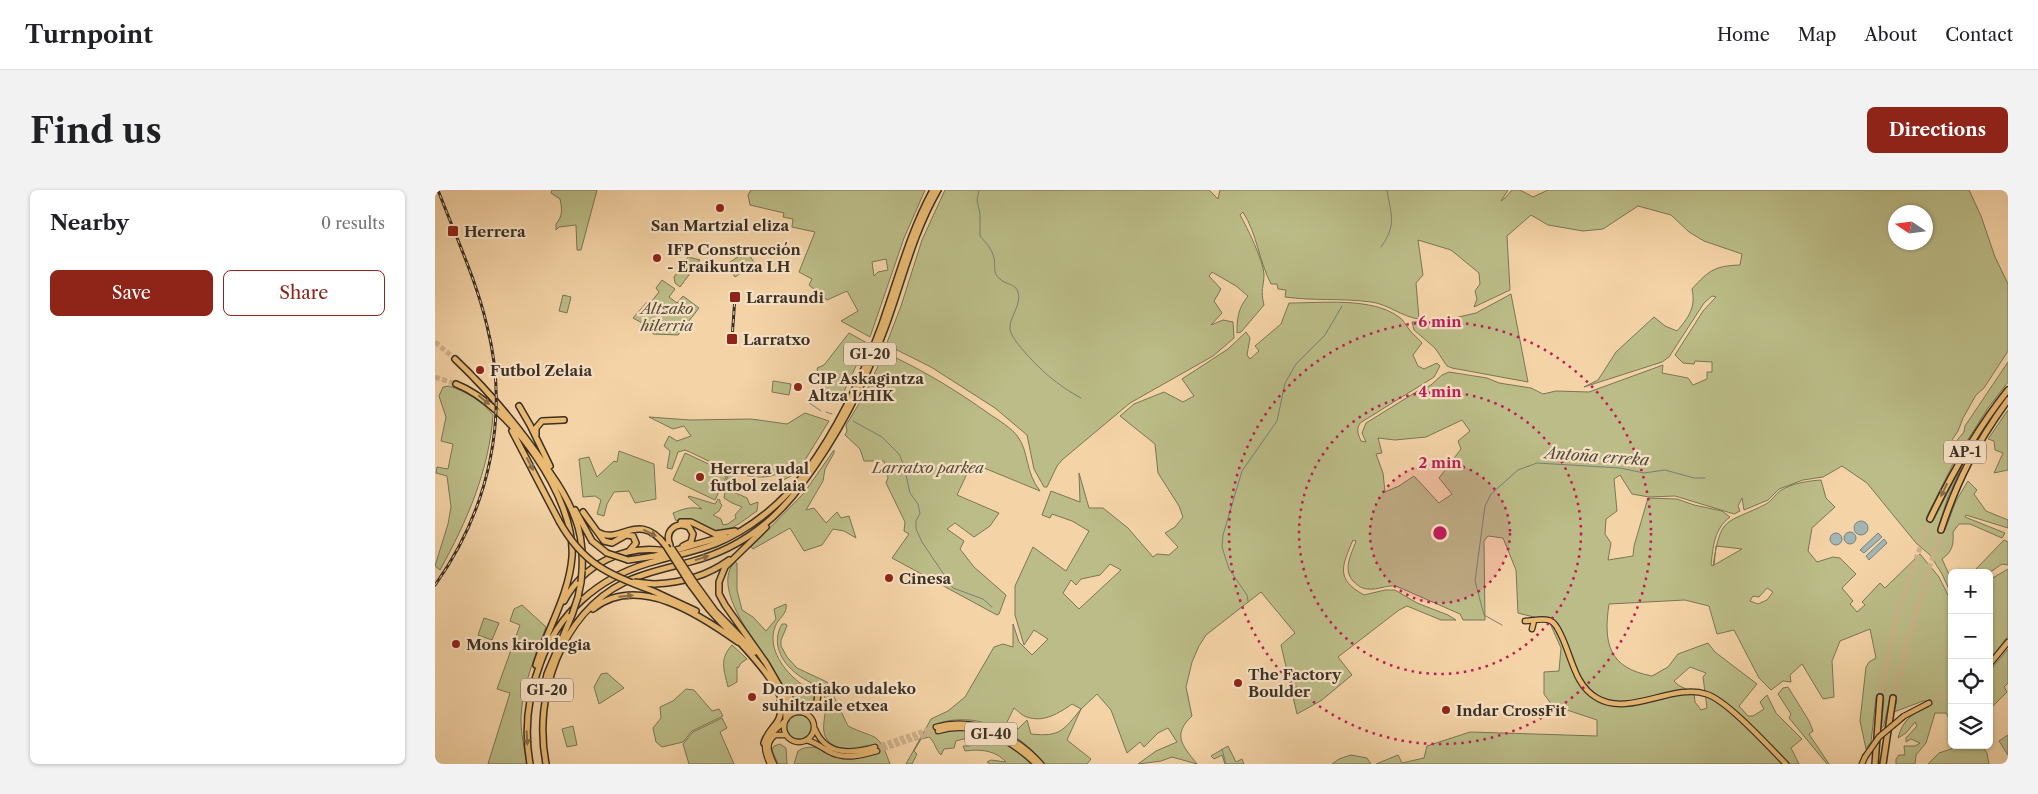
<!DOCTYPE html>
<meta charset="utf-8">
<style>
:root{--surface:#fff;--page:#f2f2f2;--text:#202124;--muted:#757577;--line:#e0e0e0;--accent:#8f2418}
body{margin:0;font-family:"Libre Caslon Text",serif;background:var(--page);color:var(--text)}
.controls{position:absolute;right:15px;bottom:15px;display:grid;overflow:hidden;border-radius:8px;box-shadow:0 1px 4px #0004}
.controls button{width:45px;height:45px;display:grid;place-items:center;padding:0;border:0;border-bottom:1px solid var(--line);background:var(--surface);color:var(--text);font:25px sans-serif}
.compass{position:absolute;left:1453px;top:15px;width:45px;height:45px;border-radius:50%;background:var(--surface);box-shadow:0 1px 4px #0004;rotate:283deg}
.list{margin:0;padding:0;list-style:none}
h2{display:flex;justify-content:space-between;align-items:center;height:65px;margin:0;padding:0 20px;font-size:21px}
h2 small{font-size:16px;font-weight:400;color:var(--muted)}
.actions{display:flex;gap:10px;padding:15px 20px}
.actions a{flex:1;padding:11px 0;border:1px solid var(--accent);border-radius:8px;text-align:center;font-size:18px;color:var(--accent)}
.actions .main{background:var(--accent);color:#fff}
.icon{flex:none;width:28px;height:28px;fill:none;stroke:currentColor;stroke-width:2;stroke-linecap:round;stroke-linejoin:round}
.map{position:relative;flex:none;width:1573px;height:574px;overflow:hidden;border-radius:8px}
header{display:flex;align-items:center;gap:30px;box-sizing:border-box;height:70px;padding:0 25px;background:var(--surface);border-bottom:1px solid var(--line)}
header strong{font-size:24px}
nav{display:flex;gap:28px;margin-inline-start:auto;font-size:18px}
.intro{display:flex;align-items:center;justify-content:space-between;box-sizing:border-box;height:120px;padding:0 30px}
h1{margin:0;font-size:35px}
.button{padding:12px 22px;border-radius:8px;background:var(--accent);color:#fff;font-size:18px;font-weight:700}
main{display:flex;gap:30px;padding:0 30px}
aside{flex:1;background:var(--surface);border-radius:8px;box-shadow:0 1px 4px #0004}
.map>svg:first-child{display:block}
</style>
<header>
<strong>Turnpoint</strong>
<nav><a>Home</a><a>Map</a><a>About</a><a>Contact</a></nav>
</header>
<div class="intro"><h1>Find us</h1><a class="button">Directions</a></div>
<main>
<aside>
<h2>Nearby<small>0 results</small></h2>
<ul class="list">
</ul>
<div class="actions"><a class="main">Save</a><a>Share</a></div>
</aside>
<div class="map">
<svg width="1573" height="574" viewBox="0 0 1573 574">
<rect width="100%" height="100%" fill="#f4d3a6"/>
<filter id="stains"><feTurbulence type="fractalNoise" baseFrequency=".004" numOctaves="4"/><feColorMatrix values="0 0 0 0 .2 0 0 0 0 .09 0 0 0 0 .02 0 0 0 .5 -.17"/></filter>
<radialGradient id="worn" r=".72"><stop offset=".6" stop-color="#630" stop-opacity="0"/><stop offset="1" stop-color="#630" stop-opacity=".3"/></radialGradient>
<path fill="#bbbc87" stroke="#7a7656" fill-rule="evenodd" d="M 117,0 L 162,0 L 146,60 L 142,60 L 141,35 L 124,37 L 121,40 L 121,34 C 128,26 127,19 125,9 L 116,3 Z
M 316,0 L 490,0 L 469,48 L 435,147 L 406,131 L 423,121 L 412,101 L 392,110 L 374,95 L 377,89 L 364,82 L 380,42 L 357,37 L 358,29 L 348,27 L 349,23 L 315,15 L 313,5 ZM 451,69 L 453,80 L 443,82 L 439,86 L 437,72 Z
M 510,0 L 774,0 L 783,9 L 785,0 L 1073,0 L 1066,11 L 1070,8 L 1077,0 L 1085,0 L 1098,7 L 1113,0 L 1534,0 L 1546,26 L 1560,67 L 1573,94 L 1573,161 L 1549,198 L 1541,205 L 1528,228 L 1523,241 L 1509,262 L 1513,261 L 1529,242 L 1530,236 L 1573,172 L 1573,192 L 1553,218 L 1520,270 L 1492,326 L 1494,330 L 1499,329 L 1530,269 L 1513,307 L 1503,338 L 1506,341 L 1510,340 L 1521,311 L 1533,291 L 1542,300 L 1539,304 L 1551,321 L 1573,330 L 1573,338 L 1531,325 L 1530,327 L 1570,343 L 1567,348 L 1535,334 L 1524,334 L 1518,342 C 1519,355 1517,362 1507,369 L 1517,391 L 1517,406 L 1507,384 L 1495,365 L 1481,353 L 1432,293 L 1407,276 L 1388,287 L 1368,290 L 1344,299 L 1333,310 L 1309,320 L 1307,308 L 1303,316 L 1305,321 L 1299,324 L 1240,306 L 1214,307 L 1197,304 L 1185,285 L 1179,289 L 1182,321 L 1171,329 L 1170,344 L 1176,353 L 1173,370 L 1198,366 L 1199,356 L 1213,308 L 1242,309 L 1259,315 L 1287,321 L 1295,327 C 1279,339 1278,357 1276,375 L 1278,376 C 1286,324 1290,335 1331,314 C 1337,311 1340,304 1345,301 C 1357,293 1373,291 1386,290 L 1391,308 L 1400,317 L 1377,338 L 1373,361 L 1382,372 L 1398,367 L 1405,368 L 1421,384 L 1407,398 L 1418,411 L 1415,414 L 1422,422 L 1430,415 L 1427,412 L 1445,393 L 1450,398 L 1485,364 L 1504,387 L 1517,413 L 1517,532 L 1511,523 L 1500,523 L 1491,553 L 1481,565 L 1480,574 L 1461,574 L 1461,569 L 1464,565 L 1470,565 L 1469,556 L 1480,556 L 1485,553 L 1476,549 L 1471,552 L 1471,548 L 1482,536 L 1480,532 L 1471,543 L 1463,548 C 1468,530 1476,524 1493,517 L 1495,514 L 1493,511 L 1488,511 L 1459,522 L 1462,510 L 1457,507 L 1455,508 L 1449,535 L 1446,539 L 1449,510 L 1447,506 L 1441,507 L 1436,552 L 1431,559 L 1425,531 L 1431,477 L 1434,472 L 1441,468 L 1435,439 L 1405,451 L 1397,471 L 1399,507 L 1388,509 L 1367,474 L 1355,485 L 1356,492 L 1348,491 L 1336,500 L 1324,488 L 1299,440 L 1282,444 L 1274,416 L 1250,410 L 1174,414 C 1168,454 1174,478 1217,486 L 1233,477 L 1243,464 L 1273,453 L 1280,462 L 1322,494 L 1304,516 L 1313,526 L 1318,526 L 1329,519 L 1325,512 L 1332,505 L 1341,523 L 1367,549 L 1356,558 L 1364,574 L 941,574 L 963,565 L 967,573 L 989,568 L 992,556 L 1035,542 L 1162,546 L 1162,530 L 1117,515 L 1109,504 L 1109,482 L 1124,481 L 1126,458 L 1114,431 L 1083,423 L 1081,380 L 1068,348 L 1053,346 L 1049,351 L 1050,430 L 1028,430 L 1025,424 L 961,396 C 951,395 943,400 933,399 C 928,399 923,396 919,392 C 907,380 916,365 921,351 L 918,350 C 907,376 900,389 929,405 L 950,400 L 960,400 L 982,413 L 1013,425 L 1021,430 L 1006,430 L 972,416 L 964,420 L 903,467 L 917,485 L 887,510 L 862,524 L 846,455 L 860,443 L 826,402 L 771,445 L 764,456 L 757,472 L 751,497 L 757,526 C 737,545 747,555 762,574 L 737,567 L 726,571 L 703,574 L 721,561 L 742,552 L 733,538 L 723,543 L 709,557 L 705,552 L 692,563 L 676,520 L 662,504 L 646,519 L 632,550 L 656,569 L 652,574 L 610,574 C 583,541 540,519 498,535 L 500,544 C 509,542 518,539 527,539 C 553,540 578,557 596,574 L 555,574 L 552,572 L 556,570 L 571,572 C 560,560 545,559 530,561 L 528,556 L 535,556 L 532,548 L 521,551 L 519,558 L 509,559 L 506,565 C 500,559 500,552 494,547 L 486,549 L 479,561 L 482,564 L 477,574 L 471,574 L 496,529 L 513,521 L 530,507 L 559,457 L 568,454 L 578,457 L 578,434 L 584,452 L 597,465 L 613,449 L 599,440 L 589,455 L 580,425 L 580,396 L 598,357 L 631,381 L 654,341 L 637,331 L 617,324 L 615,328 L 607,325 L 616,301 L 645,312 L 644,283 L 654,318 L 668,318 L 693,338 L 718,367 L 722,364 L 734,365 L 743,357 L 730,343 L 740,337 L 748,327 L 744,316 L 723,283 L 720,254 L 685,226 L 699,214 L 729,202 L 748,212 L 759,206 L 747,189 L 793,159 L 811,142 L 815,148 L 812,165 L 815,169 L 824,161 L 820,156 L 846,134 L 854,113 C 887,113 937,107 964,127 C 969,130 970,135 974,139 C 977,144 983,148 987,153 L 978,165 L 983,176 L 989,179 L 1002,173 L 1005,176 L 999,187 L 991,192 L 925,233 C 921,240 923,244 926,251 L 931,252 L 927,243 L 931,233 L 981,202 L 996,195 L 1007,185 L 1014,182 L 1052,188 L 1064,193 L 1096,198 L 1108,204 L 1121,201 L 1154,202 L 1228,175 L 1227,183 L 1253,188 L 1258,195 L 1272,189 L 1272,182 L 1277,182 L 1277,172 L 1260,171 L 1259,174 L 1248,173 L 1240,165 L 1268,121 L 1281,107 L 1277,106 L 1269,113 L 1234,167 L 1227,172 L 1149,197 L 1163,190 L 1181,162 L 1219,127 L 1230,136 L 1242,141 C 1254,127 1261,117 1257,99 C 1274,80 1280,76 1305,75 L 1307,64 L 1269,51 L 1254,42 L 1236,25 L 1203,16 L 1168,39 L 1148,41 L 1113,35 L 1096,25 L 1072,46 L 1075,100 L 1039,117 L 1042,109 L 1040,101 L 1045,94 L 1044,83 L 1016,60 L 983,50 L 988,85 L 981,93 L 984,129 C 967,127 953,114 936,112 C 907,108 878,111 850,107 L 851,100 L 843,99 L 842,94 L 836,94 C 824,71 822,44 808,22 L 805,25 C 812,37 828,70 829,84 C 829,97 825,99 829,115 L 806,142 L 802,143 C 802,127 803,119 813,106 L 801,96 L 777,82 L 774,86 L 786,99 L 779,111 L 787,123 L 776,135 L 788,130 L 798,132 L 799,148 L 778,166 L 695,213 L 627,270 L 622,276 L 612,297 L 609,297 L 599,279 L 592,245 L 560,218 L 496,177 L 458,158 L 457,166 C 491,182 522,201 553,223 C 563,230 577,238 583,247 C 594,262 590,282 605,301 L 537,273 L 522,305 L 564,323 L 555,336 L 539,347 L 520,333 L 512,339 L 529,351 L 525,359 L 539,377 L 571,405 L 564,424 L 562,425 L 457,368 L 474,344 L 469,341 L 470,332 L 451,293 L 453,288 L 449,271 L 429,271 L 425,259 L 410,245 L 412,241 L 411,235 L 430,204 L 443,176 L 466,116 L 487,50 ZM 1460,22 L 1490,22 L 1490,52 L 1460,52 ZM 1027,230 L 1035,241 L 1023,251 L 1026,259 L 1004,288 L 1017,304 L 1004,313 L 979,286 L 964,296 L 950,302 L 948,283 L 941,264 L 947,263 L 943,248 L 960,250 L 991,247 ZM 1281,356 L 1307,359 L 1279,375 ZM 675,374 L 686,380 L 644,419 L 628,403 L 636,390 L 641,395 L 646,389 L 665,385 ZM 1332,398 L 1338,402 L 1332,410 L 1323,414 L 1315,411 L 1318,406 L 1324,407 ZM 1255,477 L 1271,483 L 1268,487 L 1272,518 L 1266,520 L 1260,512 L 1259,503 L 1243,495 L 1239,491 ZM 637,514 L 646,519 C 628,541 625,547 596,544 L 592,530 L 583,539 L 572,532 L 579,518 C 582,520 587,526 592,527 C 609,533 624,523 637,514 Z
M 312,61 L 320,74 L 300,87 L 292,74 Z
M 253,67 L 265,70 L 245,97 L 240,93 L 239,87 Z
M 227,90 L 240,99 L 234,107 L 242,113 L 248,106 L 264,118 L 243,145 L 218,144 L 218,139 L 198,128 L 212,112 L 216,112 L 224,102 L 221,98 Z
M 1076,104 L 1093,192 L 1017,178 L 1012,176 L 1000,158 L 979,140 L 977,132 L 1006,131 L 1041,123 Z
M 128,105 L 136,107 L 132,123 L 124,121 Z
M 414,143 L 432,153 L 405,210 L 387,199 L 382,178 L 389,175 Z
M 338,191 L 356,194 L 354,205 L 337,202 Z
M 14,196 C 32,202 46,210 58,225 C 54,281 32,331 5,380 L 0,376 L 13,334 L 16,317 L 12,286 L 1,283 L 2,277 L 13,279 L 18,254 L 6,251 L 11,227 L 4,206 L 8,197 Z
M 1573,220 L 1573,280 L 1559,283 L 1568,263 L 1560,260 L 1559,251 L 1553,249 Z
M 370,223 L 394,231 L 362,283 L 348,290 L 344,288 L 347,282 C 316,298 279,272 250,260 L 243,262 L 237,279 L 232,278 L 235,261 L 229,256 L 234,246 L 242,251 L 256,246 L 249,236 L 238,239 L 214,227 L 255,230 L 316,229 L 352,234 Z
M 399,260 L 399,263 L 390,279 L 388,291 L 371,320 L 379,318 L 391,333 L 402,322 L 406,328 L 414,326 L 421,348 L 409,341 L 398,339 L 387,355 L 369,361 L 355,338 L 318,359 L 316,357 L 369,303 Z
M 184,261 L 219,274 L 221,309 L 200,313 L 194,301 L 179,302 L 172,314 L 169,326 L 162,324 L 166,310 L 160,306 L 148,307 L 144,269 L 154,267 L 162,287 L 179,271 L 182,272 Z
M 250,263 L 293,283 L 280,310 L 238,290 Z
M 295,282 L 300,284 L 294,300 L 312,308 L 315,315 L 323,312 L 322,321 C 310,329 294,344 278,341 C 262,337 260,326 241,331 L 238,323 C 248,319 256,316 267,319 L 253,307 L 254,306 L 280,314 L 283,309 L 285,310 L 285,313 L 287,315 L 284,321 L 278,325 L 286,329 L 288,335 L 293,334 L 301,328 L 300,325 L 307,317 L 297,313 L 289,308 L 290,302 L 288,297 Z
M 1569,350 L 1573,352 L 1573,375 L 1567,374 L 1554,383 L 1541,383 L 1539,381 Z
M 300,372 L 302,373 L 302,400 L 307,420 L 318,427 L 331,441 L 341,429 L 339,419 L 351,414 C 353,424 343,428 340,437 C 332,458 349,481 365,493 C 370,497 377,499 381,504 L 378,516 C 368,514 361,513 354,505 C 347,497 342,484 336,475 C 322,454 275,397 300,372 Z
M 1573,379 L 1573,446 L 1554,471 L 1554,397 L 1558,396 L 1556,389 Z
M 87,415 L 111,437 C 100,466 86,499 86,531 C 86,545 90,560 92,574 L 53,574 L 75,503 L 62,499 L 85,435 L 75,431 L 79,419 Z
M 49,428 L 64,433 L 57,450 L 43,445 Z
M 347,434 L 351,434 L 352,436 L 346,450 L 346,456 L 352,467 L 362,478 L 392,492 L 413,536 C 441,550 443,540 455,574 L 359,574 L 363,561 C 381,548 413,574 442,562 L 440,555 C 426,555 412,563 398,555 C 379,543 396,521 389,505 C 385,495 370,491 362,484 C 346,472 336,453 347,434 Z
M 297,455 L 312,469 L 306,473 L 303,478 L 302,477 L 302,492 L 293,497 C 289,480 284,469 297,455 Z
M 1573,459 L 1573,493 L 1569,497 L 1572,502 L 1554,520 L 1554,482 Z
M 172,483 L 189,498 L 164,514 L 159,497 L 166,484 Z
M 1353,497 L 1374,531 L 1378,541 L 1374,544 L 1394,574 L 1392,574 L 1354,528 L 1356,524 L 1343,504 L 1348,498 Z
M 251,499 L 259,500 L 277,521 L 284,519 L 288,526 L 257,541 L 248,552 L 227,557 L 221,552 L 218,538 L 226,528 L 225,517 L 238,511 Z
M351 536a13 13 0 1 1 26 0a13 13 0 1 1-26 0Z
M 287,528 L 292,538 L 285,542 L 299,574 L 254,574 L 248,554 L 258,542 Z
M 138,536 L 142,555 L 132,557 L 127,539 Z
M 1573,545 L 1573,565 L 1564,551 Z
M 345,554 L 351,558 L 352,574 L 343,574 L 337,560 L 339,556 Z
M 1528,555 L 1546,555 L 1552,563 L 1554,574 L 1493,574 L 1504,563 Z
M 793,556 L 801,572 L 807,569 L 809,574 L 790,574 L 787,565 L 779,569 L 776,566 Z
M 916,565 L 932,568 L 936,574 L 897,574 L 904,569 Z"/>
<path fill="#a1b5b3" stroke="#78807b" d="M1419 338a7 7 0 1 1 14 0a7 7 0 1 1-14 0Z
M1409 348a6 6 0 1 1 12 0a6 6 0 1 1-12 0Z
M1395 349a6 6 0 1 1 12 0a6 6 0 1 1-12 0Z
M 1443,343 L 1447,347 L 1429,363 L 1425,360 Z
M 1449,349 L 1452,353 L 1434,370 L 1431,366 Z"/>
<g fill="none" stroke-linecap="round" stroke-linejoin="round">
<path stroke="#78807b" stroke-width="1" d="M 544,0 L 542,10 L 545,24 L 545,46 C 551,53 557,59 559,68 C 561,76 557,83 565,89 C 571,95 580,93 583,102 C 587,115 574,127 575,139 C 576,146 583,154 587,159 C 605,180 622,195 646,208
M 946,57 C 962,35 956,25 952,0
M 373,212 L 386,221
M 391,222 L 397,224
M 418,231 L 447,247 L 464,264 L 469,276 L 475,303 L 483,314 L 485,323 L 481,331 L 481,339 L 487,352 L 518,398 L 548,409 L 557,417
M 813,411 L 812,405 L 794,379 L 787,357 L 788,345 L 807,281 L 842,231 L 850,193 L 861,174 L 890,145 L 907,116
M 1067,435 L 1049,425 L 1040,391 L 1050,316 L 1056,304 L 1083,280 L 1102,273 L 1185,278 L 1209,283 L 1230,280 L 1259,288 L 1270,288
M 787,559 L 791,574"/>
<path stroke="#cfb28c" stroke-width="4.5" stroke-dasharray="4.5 2" stroke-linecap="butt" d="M 1494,513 L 1517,501
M 440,557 L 501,537
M 442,561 L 503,541"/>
<path stroke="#cfb28c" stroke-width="5" stroke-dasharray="5 2.5" stroke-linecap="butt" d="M 0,152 L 20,169
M 0,187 L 21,194
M 1445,507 L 1462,425 L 1495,329
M 1458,508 L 1479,428 L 1506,340"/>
<defs>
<path id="major" d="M 1090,431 C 1098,431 1109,427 1116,431 C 1121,434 1123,439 1125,443 C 1137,466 1139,495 1162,508 C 1194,527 1238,493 1271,504 C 1292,510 1334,557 1351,574
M 1097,439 L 1099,431
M 1554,475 L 1573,452
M349 537a15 15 0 1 1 30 0a15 15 0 1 1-30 0Z
M 1469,526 L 1494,513
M 501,537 C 540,526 580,545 606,574
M 380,539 C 391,566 417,564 440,557
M 503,541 C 539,530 575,549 601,574
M 371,550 C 380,552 386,557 393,561 C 409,570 425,566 442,561
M 335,574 C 324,550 332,548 349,532
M 339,574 C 334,563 329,554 340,545 L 351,545
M 1427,574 L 1430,567"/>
<path id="highway" d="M 20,169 C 57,204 88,242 116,284 C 126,298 134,312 140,328 C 147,345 148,363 147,381
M 21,194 C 75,215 141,308 137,367 C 134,405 112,440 101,475
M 84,216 L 95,235 L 115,276
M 77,241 L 124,331
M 101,245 L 101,238 L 107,231 L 129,230
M 140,320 L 157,351 L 172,363
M 148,322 L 169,351 L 177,353 L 191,345 L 198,346 L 201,353 L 195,360
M 1495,329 C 1517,283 1541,240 1573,200
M 246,332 L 256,332 L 280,344 L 300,341
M 331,337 L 290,377 L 284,392 L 284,404 L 290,415 L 331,473 L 354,513 L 365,521
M 1506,340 C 1522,291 1542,252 1573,210
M 163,342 C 185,356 203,319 231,356
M 235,355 C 229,341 241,331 254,337 L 258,344 L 256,352 L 248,356
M 193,370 L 220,366 L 290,346
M 259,392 L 280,421 L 320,462
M 219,394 C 246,393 272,386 294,370
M 255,394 C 262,403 267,411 274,419 C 296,445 352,494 351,529
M 218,401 L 261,421
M 143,407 L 146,392
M 129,411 C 149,374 189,354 231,361
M 158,419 C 203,383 265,425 303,452
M 352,504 C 361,519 387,526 382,500
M 107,507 L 112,484 L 137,425
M 329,553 C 335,534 349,535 345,512
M 95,574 C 89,540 93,506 105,474 C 123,423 163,388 214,373 C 236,366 259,362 280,354 C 316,339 347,313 371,282 C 403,238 428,186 447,134 C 463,89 475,42 498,0
M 111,574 C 98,507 125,424 190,392 C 211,382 233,378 255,372 C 301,360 339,333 367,294 C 402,247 430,193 450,138 C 467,92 478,43 503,0
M 1440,574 L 1445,507
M 1448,574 L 1458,508"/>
</defs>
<use href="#major" stroke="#3a3026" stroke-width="7"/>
<use href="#highway" stroke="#3a3026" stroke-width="8"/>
<use href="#major" stroke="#eaba73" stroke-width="4.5"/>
<use href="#highway" stroke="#eaba73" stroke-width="5"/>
<defs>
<path id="rail" d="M 297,149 L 300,107
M 0,395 C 54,320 75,225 52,136 C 41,89 20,45 3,0"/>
</defs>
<use href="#rail" stroke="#3a3026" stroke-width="3"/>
<use href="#rail" stroke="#f8e2c5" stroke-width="1" stroke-dasharray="4" stroke-linecap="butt"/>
<defs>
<path id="major-bridge" d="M 1430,567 L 1444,547 L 1469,526"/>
<path id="highway-bridge" d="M 124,331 C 148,374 174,385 218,401
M 231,356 L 255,394
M 237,359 L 259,392
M 172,363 L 193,370
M 146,392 L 147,381
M 199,392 L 219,394
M 137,425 L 143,407"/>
</defs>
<use href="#major-bridge" stroke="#3a3026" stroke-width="7" stroke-linecap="butt"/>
<use href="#highway-bridge" stroke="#3a3026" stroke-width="8" stroke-linecap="butt"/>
<use href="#major-bridge" stroke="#eaba73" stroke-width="4.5"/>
<use href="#highway-bridge" stroke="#eaba73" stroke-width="5"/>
</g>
<defs><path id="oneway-solid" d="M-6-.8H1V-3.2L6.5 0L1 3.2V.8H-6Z" transform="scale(1.25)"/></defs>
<g fill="#896e49">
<use href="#oneway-solid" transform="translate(49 210) rotate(39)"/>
<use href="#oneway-solid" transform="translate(95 274) rotate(62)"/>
<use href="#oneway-solid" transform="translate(1509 300) rotate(116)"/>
<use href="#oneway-solid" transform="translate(215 343) rotate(26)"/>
<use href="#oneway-solid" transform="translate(267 368) rotate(-18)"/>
<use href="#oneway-solid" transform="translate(191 406) rotate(-5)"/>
<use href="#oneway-solid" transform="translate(92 548) rotate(87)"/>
</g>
<circle cx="1005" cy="343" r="70" fill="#c2185b" fill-opacity=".12"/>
<g fill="none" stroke="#c2185b" stroke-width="2.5" stroke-dasharray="2.5 5">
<circle cx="1005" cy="343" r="70"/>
<circle cx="1005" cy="343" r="141"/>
<circle cx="1005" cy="343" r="211"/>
</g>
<g fill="#8f2418" stroke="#f8e2c5" stroke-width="2">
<circle cx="285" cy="18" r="5"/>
<rect x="12" y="35" width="12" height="12" rx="2.5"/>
<circle cx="222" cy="68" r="5"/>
<rect x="294" y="101" width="12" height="12" rx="2.5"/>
<rect x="291" y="143" width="12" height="12" rx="2.5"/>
<circle cx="45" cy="180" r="5"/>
<circle cx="363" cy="197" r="5"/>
<circle cx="265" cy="287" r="5"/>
<circle cx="454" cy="388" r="5"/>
<circle cx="21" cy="454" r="5"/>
<circle cx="803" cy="493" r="5"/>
<circle cx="317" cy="507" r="5"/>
<circle cx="1011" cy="520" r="5"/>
</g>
<g text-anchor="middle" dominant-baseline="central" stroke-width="4.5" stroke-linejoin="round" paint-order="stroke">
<g fill="#f8e2c5" stroke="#736556" stroke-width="1">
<rect x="409" y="152.5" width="52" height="23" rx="4"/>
<rect x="1509" y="250.5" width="42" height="23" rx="4"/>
<rect x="86" y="488.5" width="52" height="23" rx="4"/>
<rect x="530" y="532.5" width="52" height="23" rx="4"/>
</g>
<g font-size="14" font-weight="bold" fill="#3a3026">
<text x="435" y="164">GI-20</text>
<text x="1530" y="262">AP-1</text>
<text x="112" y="500">GI-20</text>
<text x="556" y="544">GI-40</text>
</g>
<g font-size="15" font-weight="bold" fill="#3a3026" stroke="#f8e2c5" text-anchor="start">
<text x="285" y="35" text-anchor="middle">San Martzial eliza</text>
<text x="29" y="41">Herrera</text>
<text x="232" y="59">IFP Construcción<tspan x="232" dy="17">- Eraikuntza LH</tspan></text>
<text x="311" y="107">Larraundi</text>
<text x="308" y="149">Larratxo</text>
<text x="55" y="180">Futbol Zelaia</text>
<text x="373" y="188">CIP Askagintza<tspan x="373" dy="17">Altza LHIK</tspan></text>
<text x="275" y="278">Herrera udal<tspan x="275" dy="17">futbol zelaia</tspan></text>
<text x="464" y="388">Cinesa</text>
<text x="31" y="454">Mons kiroldegia</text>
<text x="813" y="484">The Factory<tspan x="813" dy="17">Boulder</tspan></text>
<text x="327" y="498">Donostiako udaleko<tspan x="327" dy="17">suhiltzaile etxea</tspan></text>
<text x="1021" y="520">Indar CrossFit</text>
</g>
<g font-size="15" font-style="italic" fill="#544c39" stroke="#f8e2c5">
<text x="232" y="118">Altzako<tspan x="232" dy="17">hilerria</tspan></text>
<text x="493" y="277">Larratxo parkea</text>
</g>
<g font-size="16" font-style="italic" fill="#4f4b42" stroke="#f8e2c5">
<text transform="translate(1162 266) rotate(4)">Antoña erreka</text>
</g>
</g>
<circle cx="1005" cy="343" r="8" fill="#c2185b" stroke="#f8e2c5" stroke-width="2.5"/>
<g font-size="15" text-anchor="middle" font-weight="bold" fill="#c2185b" stroke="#f8e2c5" stroke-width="4.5" stroke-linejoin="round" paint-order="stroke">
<text x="1005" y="137">6 min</text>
<text x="1005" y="207">4 min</text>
<text x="1005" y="278">2 min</text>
</g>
<rect width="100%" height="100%" filter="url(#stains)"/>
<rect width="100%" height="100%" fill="url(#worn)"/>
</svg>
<div class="controls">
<button>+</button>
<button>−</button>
<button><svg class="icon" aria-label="locate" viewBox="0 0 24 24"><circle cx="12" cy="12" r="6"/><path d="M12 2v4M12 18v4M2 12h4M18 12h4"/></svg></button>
<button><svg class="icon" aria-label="layers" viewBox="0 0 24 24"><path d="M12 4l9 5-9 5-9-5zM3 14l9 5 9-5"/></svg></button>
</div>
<svg class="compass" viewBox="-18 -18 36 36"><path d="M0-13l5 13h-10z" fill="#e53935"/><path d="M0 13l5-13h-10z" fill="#757577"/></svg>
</div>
</main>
